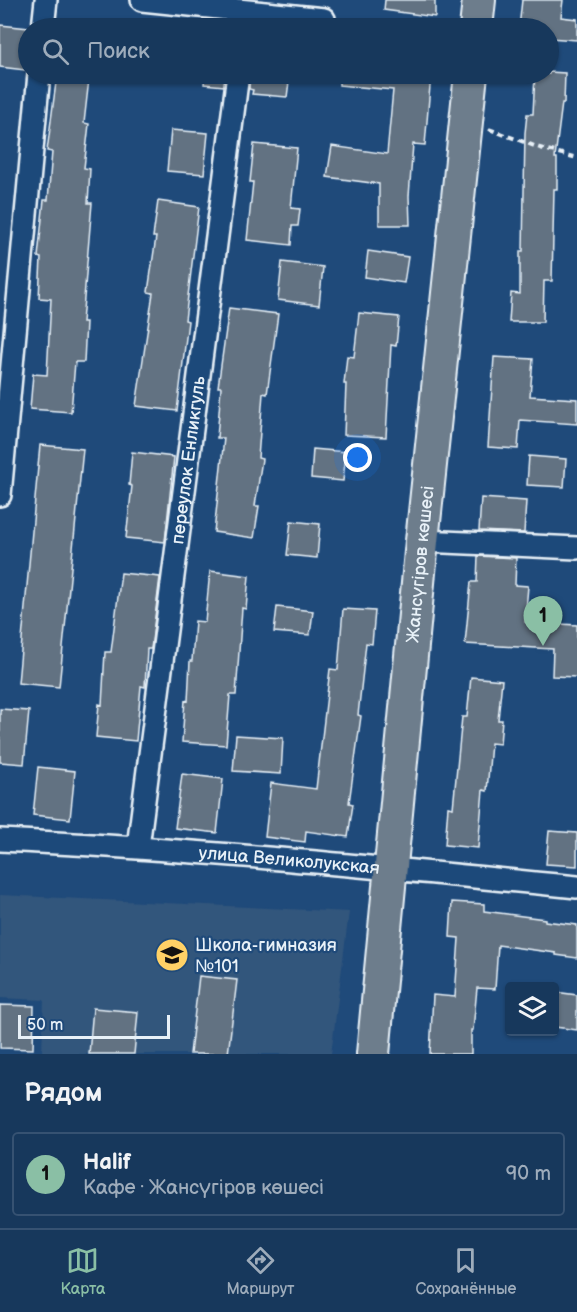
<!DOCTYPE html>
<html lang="ru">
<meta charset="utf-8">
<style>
:root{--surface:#17385c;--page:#203f62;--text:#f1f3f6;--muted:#9eacbb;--line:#365272;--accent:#8abfa5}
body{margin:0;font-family:"Balsamiq Sans",sans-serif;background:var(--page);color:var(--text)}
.controls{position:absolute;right:18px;bottom:18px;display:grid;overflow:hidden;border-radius:6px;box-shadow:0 2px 4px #0004}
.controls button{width:54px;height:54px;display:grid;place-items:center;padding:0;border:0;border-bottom:2px solid var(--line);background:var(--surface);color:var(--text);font:30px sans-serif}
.scale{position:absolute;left:18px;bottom:15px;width:152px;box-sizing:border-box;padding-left:6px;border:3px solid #e8f1f8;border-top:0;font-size:16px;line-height:21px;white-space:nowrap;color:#e8f1f8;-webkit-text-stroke:4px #1f4a7a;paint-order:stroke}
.you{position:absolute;left:358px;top:458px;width:21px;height:21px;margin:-15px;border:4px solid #fff;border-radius:50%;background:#1a73e8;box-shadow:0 0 0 9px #1a73e833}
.badge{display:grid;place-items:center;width:39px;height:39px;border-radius:50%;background:var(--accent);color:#111;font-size:20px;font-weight:700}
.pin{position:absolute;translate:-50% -50px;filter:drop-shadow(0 2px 3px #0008)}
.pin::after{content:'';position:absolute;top:32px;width:21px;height:18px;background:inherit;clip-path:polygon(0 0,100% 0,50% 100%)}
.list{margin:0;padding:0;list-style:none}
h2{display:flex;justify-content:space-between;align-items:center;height:78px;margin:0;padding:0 24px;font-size:26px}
h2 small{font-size:20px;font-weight:400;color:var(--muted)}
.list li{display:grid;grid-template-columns:39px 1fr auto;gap:18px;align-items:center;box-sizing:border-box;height:84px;margin:0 12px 12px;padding:0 12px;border:2px solid var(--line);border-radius:6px}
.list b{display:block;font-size:22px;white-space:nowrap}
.list p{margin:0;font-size:20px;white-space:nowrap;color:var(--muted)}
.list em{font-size:20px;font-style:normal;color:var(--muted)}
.icon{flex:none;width:33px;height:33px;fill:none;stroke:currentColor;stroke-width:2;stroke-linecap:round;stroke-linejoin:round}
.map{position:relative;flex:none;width:577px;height:1054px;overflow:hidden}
.search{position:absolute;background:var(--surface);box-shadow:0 2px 4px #0004;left:18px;right:18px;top:18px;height:66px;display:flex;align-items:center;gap:15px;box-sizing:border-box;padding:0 21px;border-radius:33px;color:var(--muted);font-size:22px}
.sheet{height:174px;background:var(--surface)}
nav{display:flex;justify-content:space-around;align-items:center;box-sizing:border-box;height:84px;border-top:2px solid var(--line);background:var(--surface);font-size:16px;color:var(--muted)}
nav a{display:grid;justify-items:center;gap:3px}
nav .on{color:var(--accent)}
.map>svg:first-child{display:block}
</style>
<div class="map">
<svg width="577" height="1054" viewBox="0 0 577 1054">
<rect width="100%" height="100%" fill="#1f4a7a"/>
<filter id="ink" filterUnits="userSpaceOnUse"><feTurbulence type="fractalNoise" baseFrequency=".0167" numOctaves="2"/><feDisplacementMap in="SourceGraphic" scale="12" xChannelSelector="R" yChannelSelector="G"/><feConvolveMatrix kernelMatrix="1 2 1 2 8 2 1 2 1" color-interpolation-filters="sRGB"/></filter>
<g filter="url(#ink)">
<path fill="#33567c" d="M 0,895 L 349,912 L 331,1054 L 42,1054 L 44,1000 L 0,998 Z"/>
<path fill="#627282" stroke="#e8f1f8" stroke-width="1.5" d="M 385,0 L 435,0 L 435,17 L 384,10 Z
M 522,0 L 563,0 L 561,17 L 577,19 L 577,40 L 549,38 L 549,28 L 519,28 Z
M 0,25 L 29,28 L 25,70 L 0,67 Z
M 549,72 L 565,73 L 564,103 L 562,103 L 555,158 L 557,158 L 557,189 L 554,189 L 552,281 L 544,281 L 543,322 L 509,322 L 511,293 L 520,294 L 520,251 L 523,251 L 525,133 L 527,114 L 533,114 L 535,74 L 549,74 Z
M 205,74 L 225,74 L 224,86 L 204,84 Z
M 250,74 L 290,74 L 287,97 L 252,94 L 253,90 L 249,89 Z
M 339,74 L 431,74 L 425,145 L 413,144 L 409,196 L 410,225 L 379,225 L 379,184 L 327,177 L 332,146 L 387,154 L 393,90 L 339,85 Z
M 57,75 L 89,79 L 84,123 L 89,124 L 84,168 L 90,169 L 88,203 L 92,203 L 82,322 L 86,322 L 84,362 L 75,362 L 71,412 L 30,409 L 33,374 L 47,375 L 51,299 L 39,298 L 41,258 L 38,257 L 44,200 L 48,200 L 52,152 L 47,151 Z
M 171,130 L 208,133 L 204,174 L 167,171 Z
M 254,144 L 297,148 L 291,208 L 300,209 L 298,226 L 292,226 L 291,245 L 247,240 L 253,182 L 250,182 Z
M 158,201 L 199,207 L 185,320 L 188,321 L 177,411 L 136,406 L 153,293 L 148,292 L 156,237 L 153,237 Z
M 368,251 L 408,257 L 404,283 L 365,277 Z
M 282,262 L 323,267 L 319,305 L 278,300 Z
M 229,308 L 278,314 L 267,394 L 263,393 L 258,458 L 262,459 L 255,506 L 259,506 L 254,538 L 214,532 L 224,438 L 217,438 L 221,387 L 218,387 Z
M 359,313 L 399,317 L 396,346 L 391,345 L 386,437 L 344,435 L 346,384 L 344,384 L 347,356 L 354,357 Z
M 494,357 L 533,359 L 530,396 L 577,399 L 577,424 L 520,420 L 518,449 L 488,447 Z
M 40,445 L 83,449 L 59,687 L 18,683 Z
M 313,449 L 346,452 L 343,481 L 311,478 Z
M 132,452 L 174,457 L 165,542 L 126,538 L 132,486 L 129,485 Z
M 529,456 L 566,459 L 564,487 L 527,485 Z
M 481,498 L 526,501 L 524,533 L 479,531 Z
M 291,521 L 320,524 L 317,558 L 287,555 Z
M 478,556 L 516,558 L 515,585 L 528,586 L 525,622 L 577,625 L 577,677 L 552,676 L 553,649 L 465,644 L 471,582 L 477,582 Z
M 210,571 L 249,576 L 246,609 L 242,608 L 236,695 L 230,695 L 226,745 L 182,742 L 185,700 L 188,701 L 190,661 L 192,661 L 195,621 L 205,622 Z
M 121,573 L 160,577 L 151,649 L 147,649 L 145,687 L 141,686 L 136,741 L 96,737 L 99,704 L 102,705 L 105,652 L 111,652 Z
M 277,607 L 313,611 L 310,635 L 274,632 Z
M 343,609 L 375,611 L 372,644 L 366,643 L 358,715 L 361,716 L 349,803 L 353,804 L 348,837 L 306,831 L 305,842 L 265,837 L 271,783 L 316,789 L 330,669 L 338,670 Z
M 471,677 L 502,680 L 498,720 L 502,720 L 500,744 L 491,743 L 487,791 L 483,790 L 478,848 L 445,845 L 448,807 L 453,808 L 462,717 L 467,717 Z
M 0,709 L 29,711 L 24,764 L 0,762 Z
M 236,735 L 283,738 L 281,774 L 233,771 Z
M 38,767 L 75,771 L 70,819 L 33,815 Z
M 182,774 L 223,779 L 217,833 L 175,828 Z
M 549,831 L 577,833 L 577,866 L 546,864 Z
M 452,902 L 484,904 L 484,911 L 545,919 L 545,921 L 577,925 L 577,958 L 556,955 L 556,953 L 498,945 L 495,989 L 477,988 L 473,1030 L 471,1030 L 471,1054 L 430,1054 L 433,995 L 455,997 L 459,938 L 450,937 Z
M 199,976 L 237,980 L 228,1054 L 190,1054 Z
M 555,992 L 577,995 L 577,1030 L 555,1027 Z
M 0,1005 L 34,1006 L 33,1049 L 0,1048 Z
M 93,1008 L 138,1012 L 134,1054 L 89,1054 Z"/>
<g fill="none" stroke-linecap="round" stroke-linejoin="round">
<defs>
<g id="street">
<path d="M 142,0 L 324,19"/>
<path d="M 43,28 L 46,0"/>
<path d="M 0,495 L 39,74"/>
<path d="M 422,541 L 577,548"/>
<path id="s1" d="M 0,840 C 193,849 385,868 577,887"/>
<path id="s2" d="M 138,847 L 238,74"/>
</g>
<g id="primary">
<path d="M 476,28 L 479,0"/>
<path id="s3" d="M 373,1054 L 422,541 L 471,74"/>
</g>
</defs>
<use href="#street" stroke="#e8f1f8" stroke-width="26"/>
<use href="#primary" stroke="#e8f1f8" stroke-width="36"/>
<path stroke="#e8f1f8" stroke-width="4" stroke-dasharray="6 4.5" stroke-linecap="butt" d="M 343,21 L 405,28
M 489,129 L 540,148 L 577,158"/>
<use href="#street" stroke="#1f4a7a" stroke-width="21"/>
<use href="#primary" stroke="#6d7d8c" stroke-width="32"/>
</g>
</g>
<defs>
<symbol id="school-disc" viewBox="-11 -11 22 22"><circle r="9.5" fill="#ffd166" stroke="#1f4a7a"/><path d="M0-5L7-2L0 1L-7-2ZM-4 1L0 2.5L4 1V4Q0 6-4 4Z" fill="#111"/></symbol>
</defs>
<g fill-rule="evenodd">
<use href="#school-disc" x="153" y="936" width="38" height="38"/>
</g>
<g text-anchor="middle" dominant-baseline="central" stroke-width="4.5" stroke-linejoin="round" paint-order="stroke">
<g font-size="18" fill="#e8f1f8" stroke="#1f4a7a">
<text stroke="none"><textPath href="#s2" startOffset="390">переулок Енликгуль</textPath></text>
<text stroke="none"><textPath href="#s3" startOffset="492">Жансүгіров көшесі</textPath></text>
<text stroke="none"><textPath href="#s1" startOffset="290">улица Великолукская</textPath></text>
</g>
<g font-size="18" fill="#e8f1f8" stroke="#1f4a7a" text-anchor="start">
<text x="195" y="945">Школа-гимназия<tspan x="195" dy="21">№101</tspan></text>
</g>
</g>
</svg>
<div class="controls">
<button><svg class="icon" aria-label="layers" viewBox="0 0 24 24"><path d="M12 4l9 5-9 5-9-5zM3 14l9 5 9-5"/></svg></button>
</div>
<div class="scale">50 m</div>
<div class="you"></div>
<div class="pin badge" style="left:543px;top:646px">1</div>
<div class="search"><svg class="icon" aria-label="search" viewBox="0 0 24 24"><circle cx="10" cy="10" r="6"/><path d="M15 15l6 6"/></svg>Поиск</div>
</div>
<section class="sheet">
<h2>Рядом<small></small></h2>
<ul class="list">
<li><span class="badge">1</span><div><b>Halif</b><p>Кафе · Жансүгіров көшесі</p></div><em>90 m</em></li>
</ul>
</section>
<nav>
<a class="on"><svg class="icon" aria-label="map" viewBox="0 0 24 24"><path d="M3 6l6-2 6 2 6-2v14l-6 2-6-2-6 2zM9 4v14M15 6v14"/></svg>Карта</a>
<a><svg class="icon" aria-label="directions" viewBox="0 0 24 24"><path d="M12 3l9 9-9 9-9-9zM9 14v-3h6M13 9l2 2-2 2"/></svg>Маршрут</a>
<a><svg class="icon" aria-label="saved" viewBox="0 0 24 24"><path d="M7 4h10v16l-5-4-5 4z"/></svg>Сохранённые</a>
</nav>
